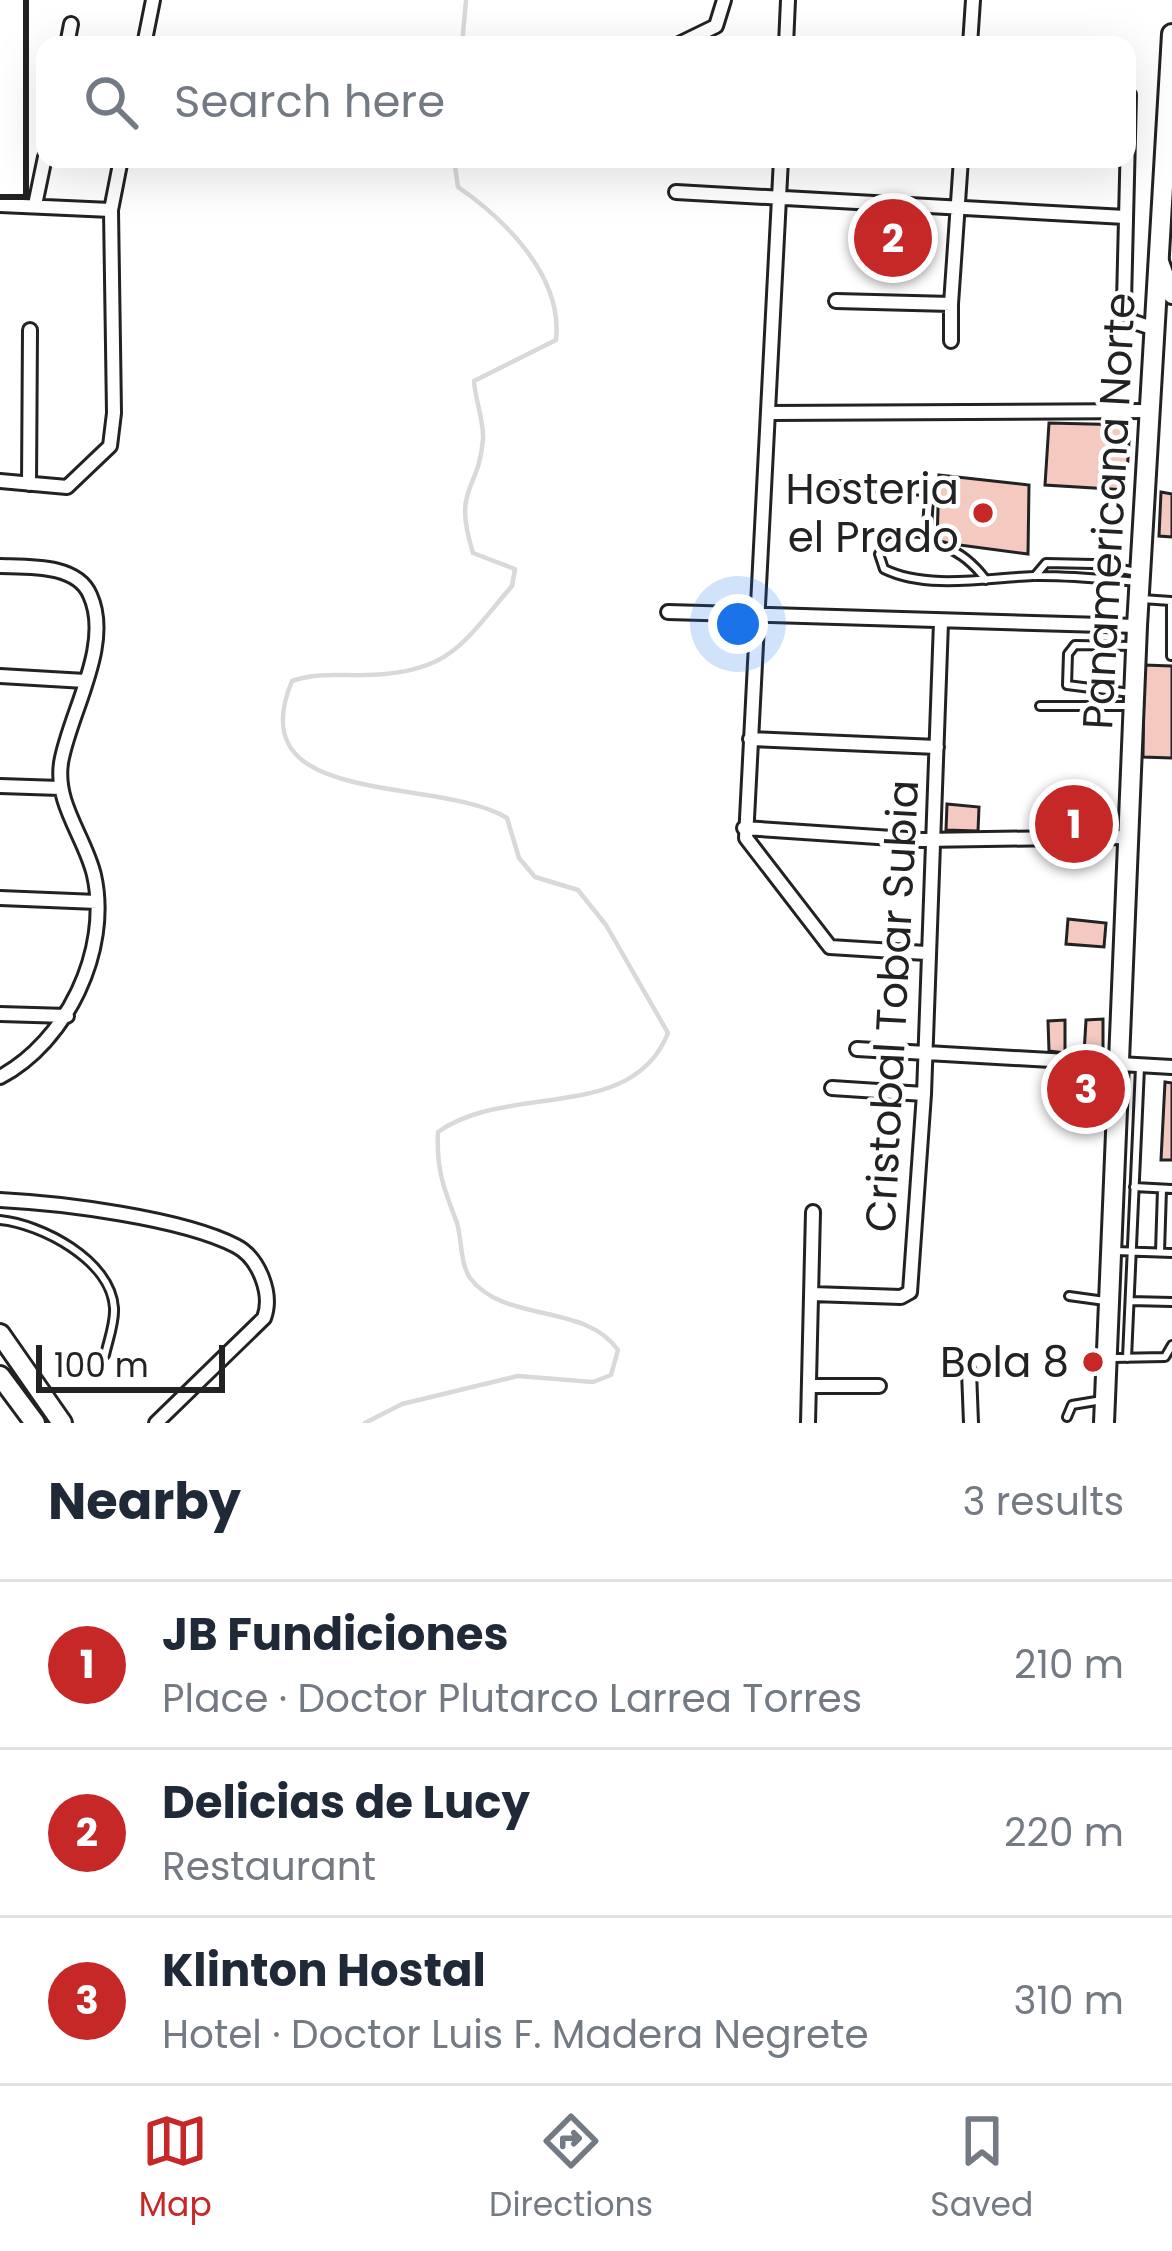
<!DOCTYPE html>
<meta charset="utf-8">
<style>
:root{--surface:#fff;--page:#f6f6f7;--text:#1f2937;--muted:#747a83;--line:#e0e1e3;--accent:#c62828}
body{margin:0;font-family:Poppins,sans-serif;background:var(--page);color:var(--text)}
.scale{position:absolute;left:36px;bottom:30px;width:189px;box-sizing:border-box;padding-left:12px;border:6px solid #222;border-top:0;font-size:33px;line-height:42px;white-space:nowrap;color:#222;-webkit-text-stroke:9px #fff;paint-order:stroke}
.you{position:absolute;left:738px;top:624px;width:42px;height:42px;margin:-30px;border:9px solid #fff;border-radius:50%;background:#1a73e8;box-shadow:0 0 0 18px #1a73e833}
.badge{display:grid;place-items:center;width:78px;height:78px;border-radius:50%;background:var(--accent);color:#fff;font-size:39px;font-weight:700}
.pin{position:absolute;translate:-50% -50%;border:6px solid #fff;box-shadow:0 3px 12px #0006}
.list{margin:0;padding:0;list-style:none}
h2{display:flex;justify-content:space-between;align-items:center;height:156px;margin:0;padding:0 48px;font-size:51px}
h2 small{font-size:39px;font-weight:400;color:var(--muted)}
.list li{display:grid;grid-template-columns:78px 1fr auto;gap:36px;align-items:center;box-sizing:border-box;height:168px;padding:0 48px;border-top:3px solid var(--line)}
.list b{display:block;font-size:45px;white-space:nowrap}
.list p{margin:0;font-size:39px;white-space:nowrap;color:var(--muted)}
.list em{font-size:39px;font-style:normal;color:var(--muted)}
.icon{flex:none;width:66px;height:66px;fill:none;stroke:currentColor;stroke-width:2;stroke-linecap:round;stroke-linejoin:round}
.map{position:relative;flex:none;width:1172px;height:1423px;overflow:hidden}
.search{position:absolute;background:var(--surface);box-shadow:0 12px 48px #0002;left:36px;right:36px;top:36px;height:132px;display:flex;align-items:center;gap:30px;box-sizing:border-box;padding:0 42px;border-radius:24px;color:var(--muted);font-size:45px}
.sheet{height:660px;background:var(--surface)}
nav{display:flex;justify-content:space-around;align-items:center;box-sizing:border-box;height:168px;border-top:3px solid var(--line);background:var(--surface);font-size:33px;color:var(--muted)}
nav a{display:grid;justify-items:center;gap:6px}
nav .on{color:var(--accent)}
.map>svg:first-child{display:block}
</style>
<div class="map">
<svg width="1172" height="1423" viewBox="0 0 1172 1423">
<rect width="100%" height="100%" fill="#fff"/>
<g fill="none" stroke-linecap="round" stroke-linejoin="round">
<path stroke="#d9d9d9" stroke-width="4.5" d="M 462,45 L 466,0
M 365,1423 L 402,1404 L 518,1376 L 593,1382 L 611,1375 L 618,1350 C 584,1302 505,1324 470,1278 C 460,1263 462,1240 457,1223 C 444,1189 436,1169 438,1132 C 508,1082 632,1124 668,1033 L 606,925 L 578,890 L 535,877 L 519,858 L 507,818 C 436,775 238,810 292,681 C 318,672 340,676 367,675 C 450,673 462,644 512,586 L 515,569 L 473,553 C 452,486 479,492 483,439 C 484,421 475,399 474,381 L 556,340 C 563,277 506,220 458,187 L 454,159"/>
</g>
<path fill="#f3c9c0" stroke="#222" stroke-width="3" d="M 879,213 L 907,216 L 908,260 L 880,259 Z
M 1049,423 L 1130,425 L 1126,490 L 1045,485 Z
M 939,475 L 1029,485 L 1028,554 L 937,542 Z
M 1161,492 L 1172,494 L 1172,537 L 1159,536 Z
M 1144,665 L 1172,666 L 1172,758 L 1143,757 Z
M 947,804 L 979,807 L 978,831 L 946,830 Z
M 1033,812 L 1115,812 L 1115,837 L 1033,835 Z
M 1068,919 L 1106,923 L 1104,947 L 1066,944 Z
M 1103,1019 L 1103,1058 L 1084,1054 L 1086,1020 Z
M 1065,1020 L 1065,1053 L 1049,1051 L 1048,1021 Z
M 1165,1082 L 1172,1083 L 1172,1160 L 1161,1160 Z"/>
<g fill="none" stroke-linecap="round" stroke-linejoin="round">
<defs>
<path id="service" d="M 824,484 L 924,491 L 929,499 L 926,540
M 1035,576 L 1046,563 L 1093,564 L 1137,572
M 986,580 C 960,545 932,539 891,542 L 879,554 L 884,569 C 927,590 987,578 1033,576 C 1068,575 1102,579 1137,582
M 1142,599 L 1171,601 L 1171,656
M 1131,693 L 1067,685 L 1068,654 L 1075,645 L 1132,646
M 1040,706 L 1131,706
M 1134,1187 L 1172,1189
M 0,1220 C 41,1224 111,1260 114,1308 C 115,1323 108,1341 105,1355
M 1116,1251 L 1172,1253
M 1160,1252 L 1162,1189
M 1069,1296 L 1105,1301
M 1130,1301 L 1172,1302
M 1112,1358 L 1165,1357 L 1172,1345
M 1127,1358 L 1140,1067
M 1067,1417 L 1072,1405 L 1102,1400"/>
<path id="minor" d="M 67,45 L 71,24
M 144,45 L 153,0
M 677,45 L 716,26 L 724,0
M 786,45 L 788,0
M 970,45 L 973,0
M 1129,95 L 1124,302 L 1131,321 L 1155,329
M 781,159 L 746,838 L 830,947 L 926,953
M 676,192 L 1125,217
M 0,205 L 111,210
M 35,205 L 45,157
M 836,301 L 951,304 L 951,341
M 951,304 L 961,159
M 770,413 L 1150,411
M 0,481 L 67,487 L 110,446 L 114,413 L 111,210 L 121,159
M 29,484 L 30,330
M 0,566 C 29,567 77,564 90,595 C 113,645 69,714 61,763 C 55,804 85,837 94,875 C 111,951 66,1042 0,1077
M 668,612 L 1137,626
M 0,676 L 85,681
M 750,739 L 937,747
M 0,786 L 60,788
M 744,828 L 922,840 L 1130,837
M 0,898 L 97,902
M 0,1014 L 67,1016
M 857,1049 L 1172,1067
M 832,1088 L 924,1094
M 0,1200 C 61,1203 182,1218 236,1246 C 259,1258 273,1294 264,1318 L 156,1423
M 812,1294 L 901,1297 L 910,1292 L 924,1094 L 941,622
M 969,1371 L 971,1423
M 809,1386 L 879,1386
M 808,1423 L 813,1212"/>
<path id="secondary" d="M 1159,259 L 1172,295"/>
<path id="trunk" d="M 0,1334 L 62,1423
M 0,1376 L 35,1423
M 1104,1423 L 1137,626 L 1172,34"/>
</defs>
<use href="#service" stroke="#222" stroke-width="12"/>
<use href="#minor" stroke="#222" stroke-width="18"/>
<use href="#secondary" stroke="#222" stroke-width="22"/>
<use href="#trunk" stroke="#222" stroke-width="24"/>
<use href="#service" stroke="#fff" stroke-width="6"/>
<use href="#minor" stroke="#fff" stroke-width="12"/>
<use href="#secondary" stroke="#fff" stroke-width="16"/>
<use href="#trunk" stroke="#fff" stroke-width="18"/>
<path stroke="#222" stroke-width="6" d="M 0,197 L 26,197 L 26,0"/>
</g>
<g fill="#c62828" stroke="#fff" stroke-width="4.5">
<circle cx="983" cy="513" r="12"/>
<circle cx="1093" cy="1362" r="12"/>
</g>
<g text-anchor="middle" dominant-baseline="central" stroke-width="9" stroke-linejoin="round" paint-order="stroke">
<g font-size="42" fill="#222" stroke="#fff" text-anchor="end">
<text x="959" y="489">Hosteria<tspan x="959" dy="48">el Prado</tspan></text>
<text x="1069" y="1362">Bola 8</text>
</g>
<g font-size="42" fill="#222" stroke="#fff">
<text transform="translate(1109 511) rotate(-87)">Panamericana Norte</text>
<text transform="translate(892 1006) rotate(-87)">Cristobal Tobar Subia</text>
</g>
</g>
</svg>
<div class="scale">100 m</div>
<div class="you"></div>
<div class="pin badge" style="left:1074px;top:824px">1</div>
<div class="pin badge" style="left:893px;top:238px">2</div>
<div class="pin badge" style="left:1086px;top:1089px">3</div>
<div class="search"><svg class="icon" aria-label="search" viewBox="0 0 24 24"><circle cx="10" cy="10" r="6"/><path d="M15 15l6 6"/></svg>Search here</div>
</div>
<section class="sheet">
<h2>Nearby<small>3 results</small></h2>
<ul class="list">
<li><span class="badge">1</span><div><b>JB Fundiciones</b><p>Place · Doctor Plutarco Larrea Torres</p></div><em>210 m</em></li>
<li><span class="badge">2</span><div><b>Delicias de Lucy</b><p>Restaurant</p></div><em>220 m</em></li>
<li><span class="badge">3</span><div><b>Klinton Hostal</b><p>Hotel · Doctor Luis F. Madera Negrete</p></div><em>310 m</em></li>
</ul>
</section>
<nav>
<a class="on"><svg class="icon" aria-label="map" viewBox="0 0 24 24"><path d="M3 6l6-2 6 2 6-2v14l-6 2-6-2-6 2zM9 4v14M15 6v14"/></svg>Map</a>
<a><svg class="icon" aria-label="directions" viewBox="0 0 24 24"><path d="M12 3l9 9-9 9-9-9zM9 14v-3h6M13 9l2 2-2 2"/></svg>Directions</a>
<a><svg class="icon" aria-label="saved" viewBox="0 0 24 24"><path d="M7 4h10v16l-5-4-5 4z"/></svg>Saved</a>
</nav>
